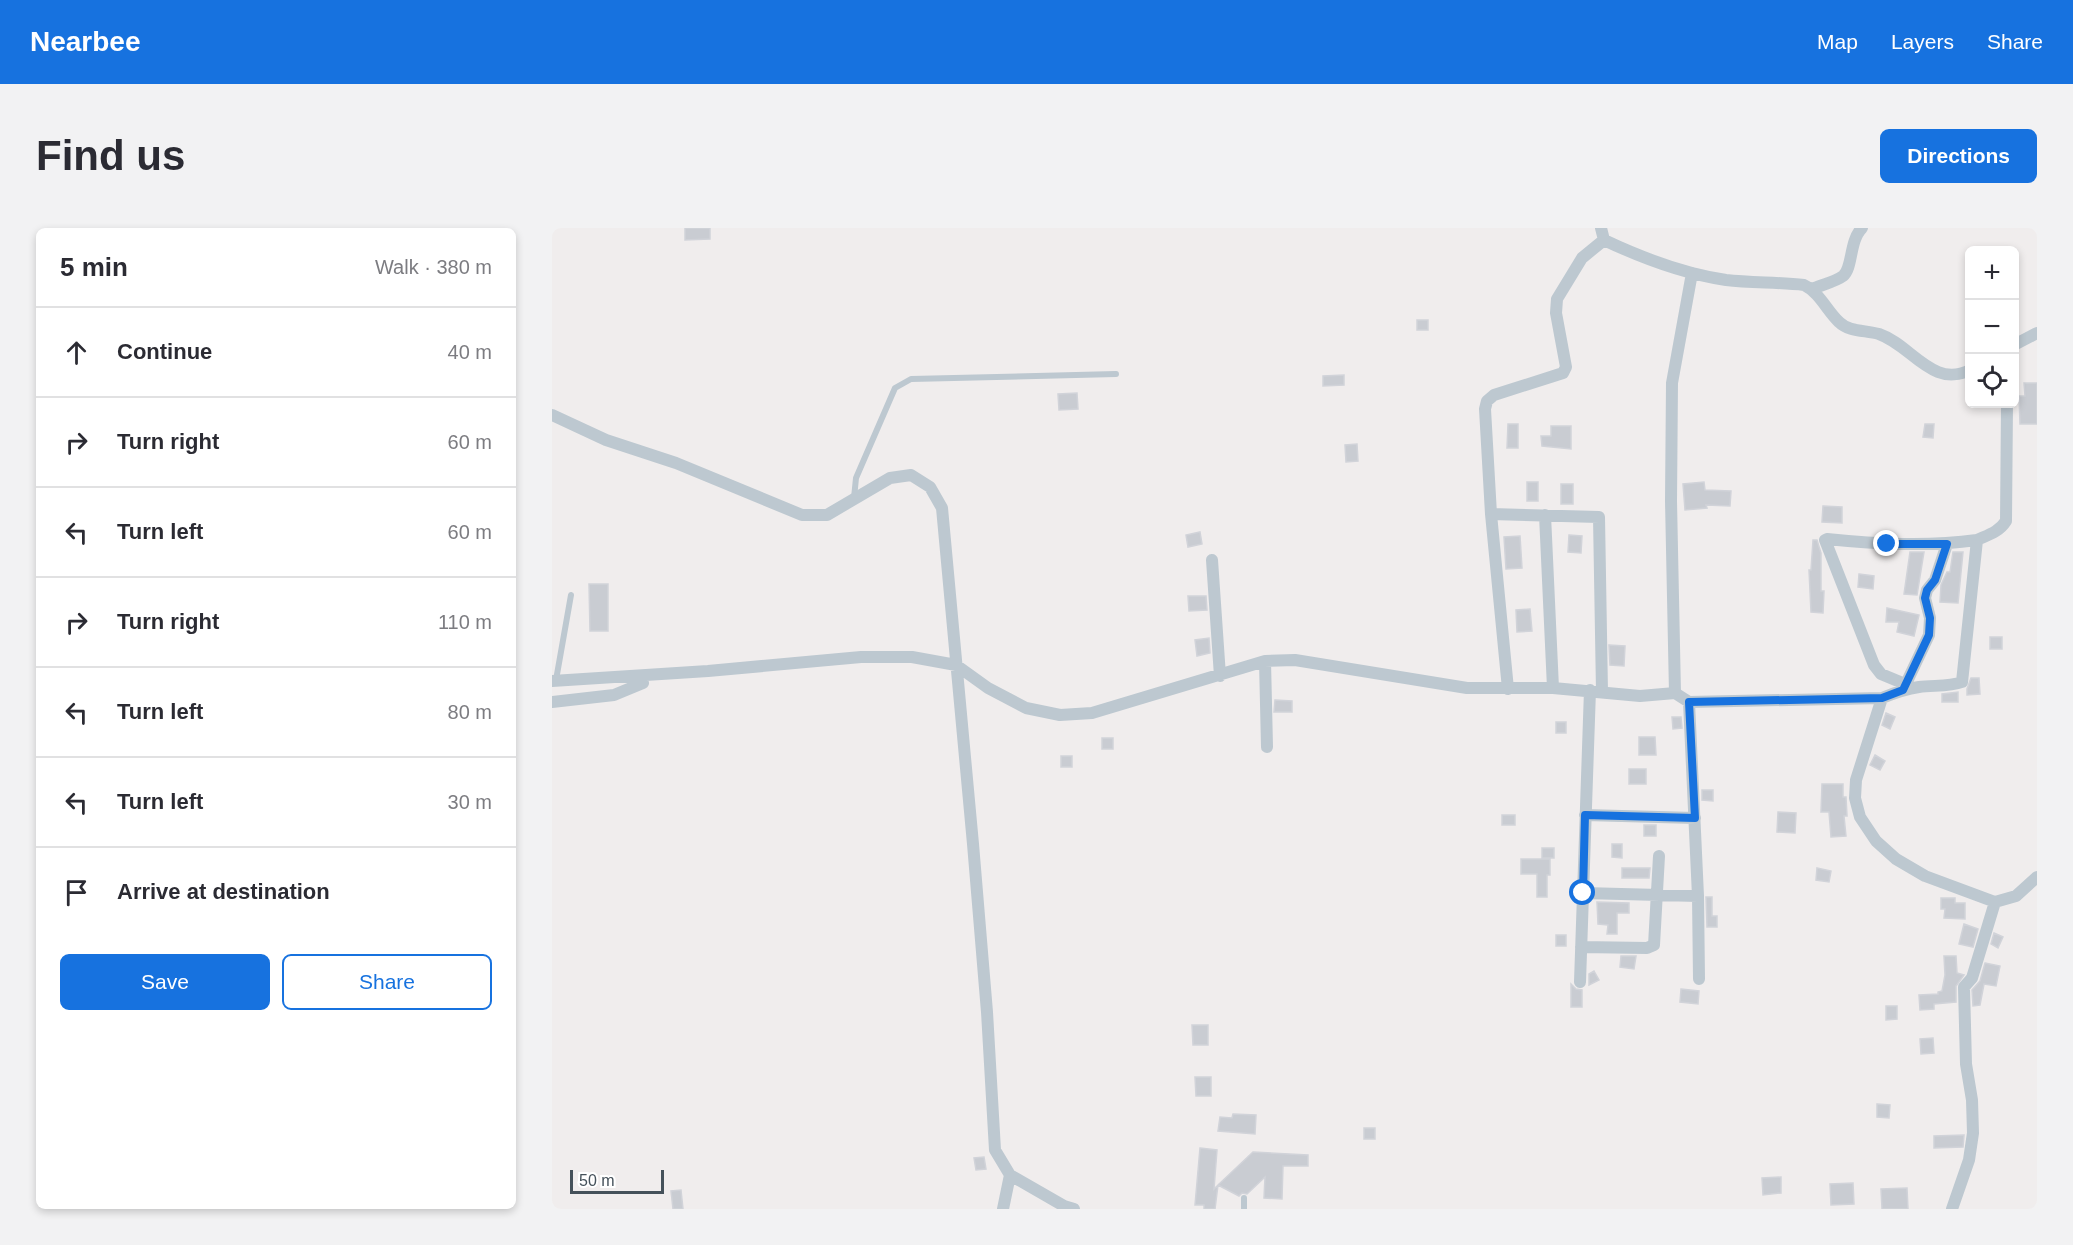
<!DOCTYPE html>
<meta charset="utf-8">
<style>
:root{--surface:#fff;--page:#f2f2f3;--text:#2b2b33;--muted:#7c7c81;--line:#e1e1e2;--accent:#1772df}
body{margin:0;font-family:Helvetica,sans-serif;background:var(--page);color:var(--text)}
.controls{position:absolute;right:18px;top:18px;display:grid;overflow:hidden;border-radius:9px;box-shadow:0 3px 9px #0003}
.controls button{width:54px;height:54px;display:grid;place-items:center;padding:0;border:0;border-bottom:2px solid var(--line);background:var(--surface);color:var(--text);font:30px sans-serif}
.scale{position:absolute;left:18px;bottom:15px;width:94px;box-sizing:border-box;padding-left:6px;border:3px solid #45515a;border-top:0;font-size:16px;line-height:21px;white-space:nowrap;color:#45515a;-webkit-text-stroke:4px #fff;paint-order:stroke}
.stop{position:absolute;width:18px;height:18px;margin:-14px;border:4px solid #1772df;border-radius:50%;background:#fff}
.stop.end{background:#1772df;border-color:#fff;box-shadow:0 2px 6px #0008}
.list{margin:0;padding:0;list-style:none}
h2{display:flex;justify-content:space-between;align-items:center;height:78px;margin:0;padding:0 24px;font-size:26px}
h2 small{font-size:20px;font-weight:400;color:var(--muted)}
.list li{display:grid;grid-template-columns:39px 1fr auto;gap:18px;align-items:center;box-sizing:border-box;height:90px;padding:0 24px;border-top:2px solid var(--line)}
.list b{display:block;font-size:22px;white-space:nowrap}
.list em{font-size:20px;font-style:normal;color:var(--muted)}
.actions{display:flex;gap:12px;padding:18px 24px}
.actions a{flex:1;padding:14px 0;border:2px solid var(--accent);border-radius:9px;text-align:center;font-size:21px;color:var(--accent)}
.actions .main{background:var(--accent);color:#fff}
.icon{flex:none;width:33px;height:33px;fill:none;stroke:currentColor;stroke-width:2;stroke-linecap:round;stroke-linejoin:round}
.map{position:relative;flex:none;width:1485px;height:981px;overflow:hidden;border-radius:9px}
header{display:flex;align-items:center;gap:36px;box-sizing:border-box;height:84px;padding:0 30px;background:var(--accent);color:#fff}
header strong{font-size:28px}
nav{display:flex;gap:33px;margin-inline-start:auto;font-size:21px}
.intro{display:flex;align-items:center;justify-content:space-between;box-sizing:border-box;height:144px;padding:0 36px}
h1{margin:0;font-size:42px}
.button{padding:15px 27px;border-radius:9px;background:var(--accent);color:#fff;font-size:21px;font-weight:700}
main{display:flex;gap:36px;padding:0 36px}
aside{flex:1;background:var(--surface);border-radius:9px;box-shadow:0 3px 9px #0003}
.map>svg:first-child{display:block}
</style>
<header>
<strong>Nearbee</strong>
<nav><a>Map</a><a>Layers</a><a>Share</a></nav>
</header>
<div class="intro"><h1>Find us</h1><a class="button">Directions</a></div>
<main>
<aside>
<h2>5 min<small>Walk · 380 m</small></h2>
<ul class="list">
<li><svg class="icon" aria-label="ahead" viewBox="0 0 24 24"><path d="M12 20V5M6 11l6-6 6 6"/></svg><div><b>Continue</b></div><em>40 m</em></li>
<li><svg class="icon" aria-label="right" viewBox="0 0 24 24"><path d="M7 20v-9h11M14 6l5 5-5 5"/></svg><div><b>Turn right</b></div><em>60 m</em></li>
<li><svg class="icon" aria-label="left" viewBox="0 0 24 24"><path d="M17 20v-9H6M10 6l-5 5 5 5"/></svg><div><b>Turn left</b></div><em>60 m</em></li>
<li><svg class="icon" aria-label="right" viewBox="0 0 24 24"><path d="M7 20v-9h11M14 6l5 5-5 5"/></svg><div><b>Turn right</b></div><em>110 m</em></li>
<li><svg class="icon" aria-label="left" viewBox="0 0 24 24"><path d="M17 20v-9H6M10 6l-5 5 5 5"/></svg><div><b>Turn left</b></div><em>80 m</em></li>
<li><svg class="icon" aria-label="left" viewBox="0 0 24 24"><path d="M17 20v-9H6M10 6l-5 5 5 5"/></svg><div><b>Turn left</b></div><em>30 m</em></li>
<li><svg class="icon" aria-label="arrive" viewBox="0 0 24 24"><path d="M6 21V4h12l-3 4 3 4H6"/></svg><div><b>Arrive at destination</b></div></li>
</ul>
<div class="actions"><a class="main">Save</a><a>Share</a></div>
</aside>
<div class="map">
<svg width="1485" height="981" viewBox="0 0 1485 981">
<rect width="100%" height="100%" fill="#f0eded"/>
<path fill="#c9ccd2" stroke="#d1d3d9" stroke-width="1.5" d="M 133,0 L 158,0 L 158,11 L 133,12 Z
M 865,92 L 876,92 L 876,102 L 865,102 Z
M 792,147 L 792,157 L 771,158 L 771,148 Z
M 1472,155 L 1485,155 L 1485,196 L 1468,196 L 1467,168 L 1473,168 Z
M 525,165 L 526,181 L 507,182 L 506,166 Z
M 956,196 L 966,196 L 966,220 L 955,220 Z
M 1373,196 L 1382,196 L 1381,210 L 1371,209 Z
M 999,198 L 1019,198 L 1019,221 L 990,218 L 989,208 L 999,208 Z
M 805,216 L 806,233 L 794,234 L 793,217 Z
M 975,254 L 986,254 L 986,273 L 975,273 Z
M 1152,254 L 1153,262 L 1179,263 L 1178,278 L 1154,277 L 1155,280 L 1133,282 L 1131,256 Z
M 1009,256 L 1021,256 L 1021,276 L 1009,276 Z
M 1271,278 L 1290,279 L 1290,295 L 1270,294 Z
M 648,304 L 650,316 L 636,319 L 634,307 Z
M 1017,307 L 1030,308 L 1029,325 L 1016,324 Z
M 968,308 L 970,340 L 954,341 L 952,309 Z
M 1261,312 L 1265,312 L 1269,325 L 1269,363 L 1272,363 L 1271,385 L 1259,384 L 1257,342 L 1259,342 Z
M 1358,324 L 1372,324 L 1365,367 L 1352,366 Z
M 1401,324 L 1411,324 L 1406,375 L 1388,374 L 1389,357 L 1395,344 L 1398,344 Z
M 1307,346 L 1322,348 L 1321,361 L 1306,359 Z
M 37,356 L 56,356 L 56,403 L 38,403 Z
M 636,368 L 654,368 L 655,382 L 637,383 Z
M 1335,380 L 1367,387 L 1362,408 L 1345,404 L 1347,394 L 1334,394 Z
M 978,381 L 980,403 L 965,404 L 964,382 Z
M 1438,409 L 1450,409 L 1450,421 L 1438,421 Z
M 657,410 L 658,425 L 645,428 L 643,412 Z
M 1057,417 L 1073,418 L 1072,438 L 1058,437 Z
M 1419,450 L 1427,450 L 1428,466 L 1415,467 L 1415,461 Z
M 1406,464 L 1406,474 L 1390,474 L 1390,466 Z
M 723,472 L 740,473 L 740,484 L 722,484 Z
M 1334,485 L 1343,489 L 1338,501 L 1330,497 Z
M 1120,489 L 1129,489 L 1130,500 L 1121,501 Z
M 1004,494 L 1014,494 L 1014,505 L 1004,505 Z
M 1087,509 L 1103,509 L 1104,527 L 1087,527 Z
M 550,510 L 561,510 L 561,521 L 550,521 Z
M 1323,527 L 1333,533 L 1328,542 L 1318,537 Z
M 509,528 L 520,528 L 520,539 L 509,539 Z
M 1077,541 L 1094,541 L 1094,556 L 1077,556 Z
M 1270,556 L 1291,556 L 1291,569 L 1294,569 L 1295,588 L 1292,588 L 1294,608 L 1279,609 L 1277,584 L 1269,584 Z
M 1150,562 L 1161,562 L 1161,573 L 1150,572 Z
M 1226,584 L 1244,585 L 1243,605 L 1225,604 Z
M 950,587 L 963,587 L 963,597 L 950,597 Z
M 1092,597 L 1104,597 L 1104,608 L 1092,608 Z
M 1060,616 L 1070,616 L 1070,630 L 1060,629 Z
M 990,620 L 1002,620 L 1002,630 L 990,630 Z
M 969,631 L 998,631 L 998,647 L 995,647 L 995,669 L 985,669 L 985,646 L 969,646 Z
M 1070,640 L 1098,640 L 1097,650 L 1070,650 Z
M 1265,640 L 1279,643 L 1277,654 L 1264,652 Z
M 1154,669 L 1160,669 L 1160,688 L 1165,688 L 1165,699 L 1155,699 Z
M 1389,670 L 1403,670 L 1403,675 L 1413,675 L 1413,691 L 1392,690 L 1393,681 L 1389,681 Z
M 1045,674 L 1077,675 L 1077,685 L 1065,685 L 1065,706 L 1055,706 L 1056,697 L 1046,696 Z
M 1412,696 L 1426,701 L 1421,719 L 1407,716 Z
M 1442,705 L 1451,709 L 1446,720 L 1439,716 Z
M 1004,707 L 1014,707 L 1014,718 L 1004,718 Z
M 1069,728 L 1084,728 L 1082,741 L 1068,739 Z
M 1392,728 L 1404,728 L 1405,745 L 1412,747 L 1404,758 L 1404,774 L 1382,776 L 1382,781 L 1368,782 L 1367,767 L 1386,766 L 1386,764 L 1390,763 L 1393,747 Z
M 1433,735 L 1448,738 L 1444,758 L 1432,756 L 1428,777 L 1421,778 L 1420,762 L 1428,753 Z
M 1042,743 L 1047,752 L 1037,757 L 1037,746 Z
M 1019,756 L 1024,761 L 1030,762 L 1030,779 L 1019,779 Z
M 1129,761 L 1147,763 L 1146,776 L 1128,774 Z
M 1334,778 L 1345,778 L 1345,791 L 1334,792 Z
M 640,797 L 656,797 L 656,817 L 641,817 Z
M 1381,810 L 1382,825 L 1369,826 L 1368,811 Z
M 643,849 L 659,849 L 659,868 L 644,868 Z
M 1325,876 L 1338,877 L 1337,890 L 1325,889 Z
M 681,886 L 704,887 L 703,906 L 666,903 L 668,889 L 680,890 Z
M 812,900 L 823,900 L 823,911 L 812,911 Z
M 1412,907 L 1411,919 L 1382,920 L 1382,908 Z
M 648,920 L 665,922 L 662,961 L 666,957 L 663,981 L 652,981 L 652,977 L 643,977 Z
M 701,924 L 756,927 L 756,938 L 731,938 L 730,971 L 712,970 L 713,949 L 695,966 L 690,965 L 687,968 L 666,957 Z
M 432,929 L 434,941 L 424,942 L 422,930 Z
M 1229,949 L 1229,965 L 1211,967 L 1210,950 Z
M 1301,955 L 1302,976 L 1279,977 L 1278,956 Z
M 1355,960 L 1356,981 L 1330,981 L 1329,961 Z
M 129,962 L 131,981 L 121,981 L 119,963 Z"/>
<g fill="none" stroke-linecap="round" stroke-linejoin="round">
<path stroke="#bdc8d0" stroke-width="6" d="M 302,270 L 304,250 L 343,160 L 359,151 L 564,146
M 4,452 L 19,367
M 692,970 L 692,981"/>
<path stroke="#bdc8d0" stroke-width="12" d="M 1049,0 L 1052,12 C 1090,30 1133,46 1174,52 C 1200,55 1227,54 1252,57 C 1268,65 1275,83 1287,94 C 1297,104 1314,102 1327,106 C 1350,114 1364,135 1386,144 C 1396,148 1408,147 1418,142
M 1260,61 C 1269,57 1283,54 1291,48 C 1301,40 1297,13 1310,0
M 1462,117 L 1485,105
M 0,187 L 54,212 L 124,235 L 250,287 L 275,287 L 338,250 L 359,247 L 378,259 L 390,280 L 421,616 L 435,784 L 443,922 L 458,947 L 512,978 L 522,981
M 939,286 L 1047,289 L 1050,464
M 993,287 L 1001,460
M 660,332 L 668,448
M 713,433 L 715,519
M 0,453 L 156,443 L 309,429 L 360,429 L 404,437 L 436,460 L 474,480 L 508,487 L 540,485 L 713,433 L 743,432 L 915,460 L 1001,460 L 1088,468 L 1123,465 L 1137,474 L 1330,470 L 1304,552 L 1303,570 L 1308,589 L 1324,613 L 1344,631 L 1373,648 L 1443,674 L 1464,668 L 1485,649
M 1353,456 L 1329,446 L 1322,437 L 1273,312 L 1275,311 C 1325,316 1374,319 1425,312
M 956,461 L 939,286 L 933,181 L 935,173 L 942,167 L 1011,145 L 1014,139 L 1004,85 L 1005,71 L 1030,30 L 1052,12
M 1351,462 L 1377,407 L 1378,390 L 1373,370 L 1375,362 L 1383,352 L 1395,316
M 1123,465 L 1119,273 L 1120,155 L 1140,45
M 1330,470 C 1342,465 1353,461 1367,459 C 1381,457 1397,459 1410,454 L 1425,312 C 1436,307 1447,304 1454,293 L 1455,176
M 0,474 L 62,467 L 91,455
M 1137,474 L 1146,668 L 1147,751
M 1033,587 L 1143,590
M 1031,665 L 1146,668
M 1029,719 L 1095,720 L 1102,717 L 1107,628
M 1028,754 L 1038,462
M 451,981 L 458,947
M 1400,981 L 1417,932 L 1421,905 L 1420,872 L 1414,836 L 1412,759 L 1420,750 L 1443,674"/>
</g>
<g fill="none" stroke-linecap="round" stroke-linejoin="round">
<path stroke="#1772df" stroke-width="8" d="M 1031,665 L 1033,587 L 1143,590 L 1137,474 L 1330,470 L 1351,462 L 1377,407 L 1378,390 L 1373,370 L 1375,362 L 1383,352 L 1395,316 L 1335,316"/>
</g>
</svg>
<div class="controls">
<button>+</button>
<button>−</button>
<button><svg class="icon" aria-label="locate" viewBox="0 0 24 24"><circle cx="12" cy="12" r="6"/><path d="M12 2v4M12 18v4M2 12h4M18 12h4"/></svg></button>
</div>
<div class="scale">50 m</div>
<div class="stop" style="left:1031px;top:665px"></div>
<div class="stop end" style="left:1335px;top:316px"></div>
</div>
</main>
